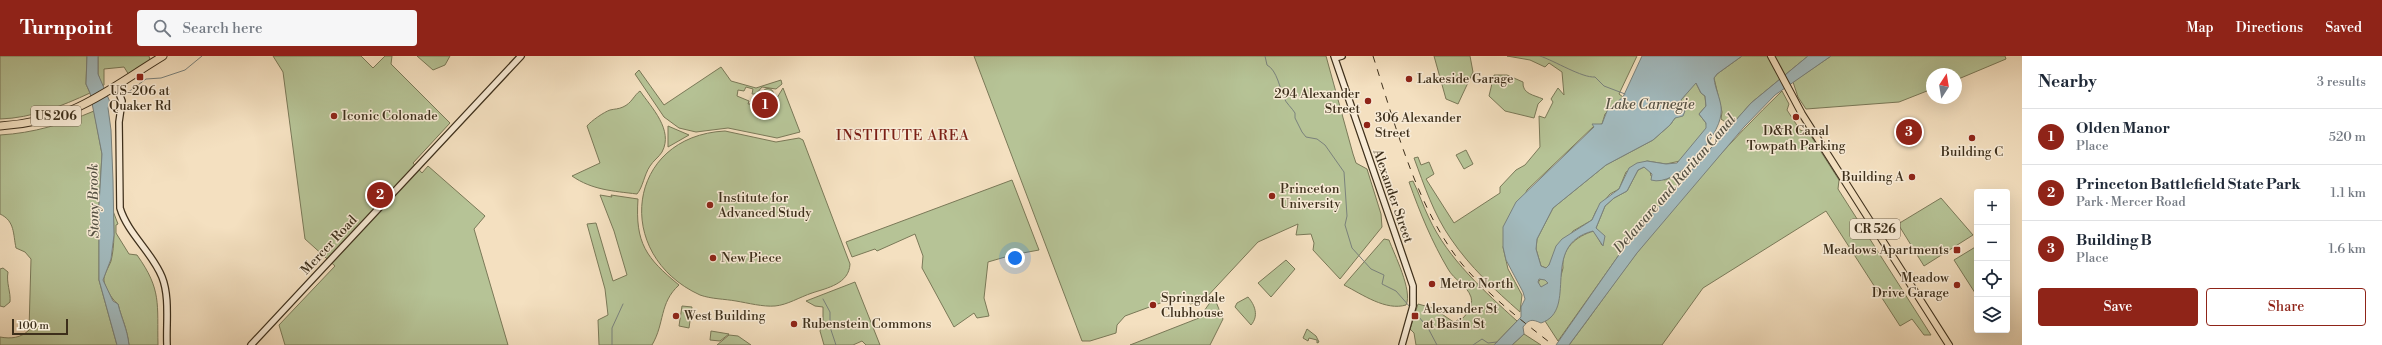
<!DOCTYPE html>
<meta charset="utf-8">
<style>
:root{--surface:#fff;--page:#f6f6f7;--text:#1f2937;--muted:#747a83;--line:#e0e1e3;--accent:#8f2418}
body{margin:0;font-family:"Libre Bodoni",serif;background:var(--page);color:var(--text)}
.controls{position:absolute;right:12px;bottom:12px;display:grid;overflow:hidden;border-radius:4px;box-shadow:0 4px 16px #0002}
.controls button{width:36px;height:36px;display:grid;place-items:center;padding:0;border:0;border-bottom:1px solid var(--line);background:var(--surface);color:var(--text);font:20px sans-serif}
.compass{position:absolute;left:1926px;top:12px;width:36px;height:36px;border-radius:50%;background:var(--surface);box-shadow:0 4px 16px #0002;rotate:12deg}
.scale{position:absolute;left:12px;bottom:10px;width:56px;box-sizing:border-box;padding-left:4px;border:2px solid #3d2f1b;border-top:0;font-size:11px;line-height:14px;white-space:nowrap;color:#3d2f1b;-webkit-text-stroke:3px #f8ebd6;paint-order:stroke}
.you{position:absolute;left:1015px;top:202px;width:14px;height:14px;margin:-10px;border:3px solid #fff;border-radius:50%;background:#1a73e8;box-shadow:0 0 0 6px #1a73e833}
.badge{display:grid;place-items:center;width:26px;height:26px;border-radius:50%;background:var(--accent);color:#fff;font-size:13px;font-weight:700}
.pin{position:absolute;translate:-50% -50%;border:2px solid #fff;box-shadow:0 1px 4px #0006}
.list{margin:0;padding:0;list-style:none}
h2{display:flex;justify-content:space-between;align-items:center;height:52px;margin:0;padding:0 16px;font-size:17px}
h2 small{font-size:13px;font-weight:400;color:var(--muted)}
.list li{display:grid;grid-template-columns:26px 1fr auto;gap:12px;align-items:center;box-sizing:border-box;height:56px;padding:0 16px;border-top:1px solid var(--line)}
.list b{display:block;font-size:15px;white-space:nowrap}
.list p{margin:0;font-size:13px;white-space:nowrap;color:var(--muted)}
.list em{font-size:13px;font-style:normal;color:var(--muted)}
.actions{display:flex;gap:8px;padding:12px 16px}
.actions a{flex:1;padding:9px 0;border:1px solid var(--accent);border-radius:4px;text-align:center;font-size:14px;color:var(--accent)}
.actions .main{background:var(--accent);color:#fff}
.icon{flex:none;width:22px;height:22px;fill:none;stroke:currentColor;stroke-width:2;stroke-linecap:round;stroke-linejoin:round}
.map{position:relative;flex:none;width:2022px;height:289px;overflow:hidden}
header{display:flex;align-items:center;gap:24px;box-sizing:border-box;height:56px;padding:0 20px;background:var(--accent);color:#fff}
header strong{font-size:19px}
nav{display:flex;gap:22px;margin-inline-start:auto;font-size:14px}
.search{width:280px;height:36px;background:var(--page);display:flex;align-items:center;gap:10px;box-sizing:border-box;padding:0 14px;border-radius:4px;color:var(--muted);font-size:15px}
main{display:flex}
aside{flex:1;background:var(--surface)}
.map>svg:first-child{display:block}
</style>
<header>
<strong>Turnpoint</strong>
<div class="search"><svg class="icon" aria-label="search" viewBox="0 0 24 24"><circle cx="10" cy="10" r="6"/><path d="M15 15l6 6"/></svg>Search here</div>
<nav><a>Map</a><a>Directions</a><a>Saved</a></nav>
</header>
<main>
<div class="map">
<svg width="2022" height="289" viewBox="0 0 2022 289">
<rect width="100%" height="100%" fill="#f4e0c0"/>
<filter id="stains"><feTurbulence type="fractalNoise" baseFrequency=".005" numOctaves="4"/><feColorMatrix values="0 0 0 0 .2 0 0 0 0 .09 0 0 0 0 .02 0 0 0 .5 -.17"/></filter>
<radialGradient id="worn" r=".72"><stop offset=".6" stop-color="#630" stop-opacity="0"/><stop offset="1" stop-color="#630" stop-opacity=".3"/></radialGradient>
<path fill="#b6c396" stroke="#7a7958" d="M 0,0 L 87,0 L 86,28 L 90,37 C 62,50 32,62 0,63 Z
M 98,0 L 149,0 L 150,4 L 129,19 L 124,11 L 104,13 L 104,29 L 102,30 L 98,18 Z
M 273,0 L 361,0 L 373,12 L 385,0 L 392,0 L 391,8 L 450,67 L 413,107 L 422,117 L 428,110 L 485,160 L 474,173 L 508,289 L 285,289 L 279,269 L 335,210 L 305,183 L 283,16 Z
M 417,0 L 450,0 L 445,9 L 433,14 Z
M 974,0 L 1326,0 L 1353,98 L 1356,107 L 1367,113 L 1381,158 L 1382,171 L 1340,223 L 1313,194 L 1314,187 L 1311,178 L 1296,179 L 1298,168 L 1258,186 L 1203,245 L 1190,248 L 1182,239 L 1125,260 L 1117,269 L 1116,277 L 1090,285 L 1082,285 Z
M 1434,0 L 1470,0 L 1473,16 L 1458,48 L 1446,43 Z
M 1507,0 L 1637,0 L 1619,38 L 1623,41 L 1605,58 L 1602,68 L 1594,70 L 1527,134 L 1503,191 L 1508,213 L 1522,239 L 1520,256 C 1495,234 1470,211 1451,183 C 1434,159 1424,129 1414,102 L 1418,101 L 1421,109 L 1429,106 L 1434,118 L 1426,123 L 1454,167 L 1500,137 L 1500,131 L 1516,114 L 1525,109 L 1540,91 L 1539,60 L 1545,62 L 1553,46 L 1551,43 L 1558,32 L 1564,39 L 1562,16 L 1549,7 L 1545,11 L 1530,4 Z
M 1742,0 L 1808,0 L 1751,47 L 1731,70 L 1721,63 L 1722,56 L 1714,22 L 1717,18 Z
M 1831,0 L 2005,0 L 2006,3 L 1956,24 L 1956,18 L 1932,18 L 1932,33 L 1899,46 L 1806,53 L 1798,41 L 1793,26 Z
M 721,11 L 731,25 L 756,32 L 781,24 L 782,28 L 776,33 L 762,31 L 756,38 L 752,38 L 753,33 L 746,31 L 744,35 L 738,34 L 737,40 L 749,45 L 748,48 L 760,48 L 759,51 L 769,55 L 783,32 L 800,76 L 777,82 L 728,72 L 696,76 L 679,72 L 664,61 L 635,18 L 639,14 L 664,49 Z
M 1494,19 L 1507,19 L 1523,26 C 1522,38 1534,39 1543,43 L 1538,48 L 1534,62 L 1505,55 L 1489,40 Z
M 1694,27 L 1696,27 L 1701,37 L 1705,40 L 1706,50 L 1699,58 L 1706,67 L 1707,72 L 1680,105 L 1666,108 L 1647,105 L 1626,116 L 1619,133 L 1610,138 L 1596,155 L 1592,164 L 1573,175 L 1549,209 L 1546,212 L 1541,210 L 1536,193 L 1537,183 L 1553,152 L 1606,109 L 1653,84 L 1670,69 L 1675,62 L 1685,55 L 1681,53 L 1681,44 Z
M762.5 38a5.5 5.5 0 1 1 11 0a5.5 5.5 0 1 1-11 0Z
M 640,35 C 651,51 674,74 662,96 C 659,101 653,105 650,110 C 644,119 643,131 637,138 C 613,135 592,134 572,120 L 600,107 L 587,70 C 591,65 604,56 610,54 C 614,53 619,53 623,51 C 632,47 634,39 640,35 Z
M 1782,35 L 1789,48 L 1787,54 L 1800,74 L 1809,77 L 1839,124 L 1838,133 L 1931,279 L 1924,279 L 1912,263 L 1900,270 L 1826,155 L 1703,232 L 1662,289 L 1569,289 C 1592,259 1613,228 1636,198 C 1681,141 1730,85 1782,35 Z
M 94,55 L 102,98 L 99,149 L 99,224 L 117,289 L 0,289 L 0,281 C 11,283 21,282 29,274 L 31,203 L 25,196 L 16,192 C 13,178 15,165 0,158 L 0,79 C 34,77 63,68 94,55 Z
M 668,70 L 689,79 L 668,91 Z
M 725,75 L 776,86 L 799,82 L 803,84 L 850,208 C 849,228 827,232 812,237 C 800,241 787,249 775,250 C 763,251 748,247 736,245 C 725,243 711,243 700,239 C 612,199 626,80 725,75 Z
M 1466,94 L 1473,108 L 1464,113 L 1456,99 Z
M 1644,111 L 1650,115 L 1651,120 L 1665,124 L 1682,116 L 1687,119 L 1619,199 L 1558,285 L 1545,265 L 1550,261 L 1563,212 C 1561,193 1576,180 1594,175 L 1602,189 L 1600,177 L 1596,172 L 1605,150 L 1614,142 L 1627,135 L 1638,114 Z
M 1012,124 L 1039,194 L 1012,199 L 988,206 L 984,242 L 989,260 L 977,262 L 974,257 L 954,271 L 922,212 L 923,200 L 915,178 L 877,195 L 875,193 L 852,201 L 846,186 Z
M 1413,125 C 1419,137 1423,150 1429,162 C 1448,203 1485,236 1517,265 L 1494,289 L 1416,289 L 1414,277 L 1410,273 L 1418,248 L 1433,252 L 1455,267 L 1457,264 L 1460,265 C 1466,259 1474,251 1471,241 C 1467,229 1454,224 1448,213 C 1432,186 1420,157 1409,126 Z
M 600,139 L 612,141 L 611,139 L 638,143 C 635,187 646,202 679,229 C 659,247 665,267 652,289 L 599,289 L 598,264 L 608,259 L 605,233 L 587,168 L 596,167 L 613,225 L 627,219 L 614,175 Z
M 1941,142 L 1973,179 L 1924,210 L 1898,168 Z
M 113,155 L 118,168 L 116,169 L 116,177 L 129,198 L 137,199 C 162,234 157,248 158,289 L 129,289 C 127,272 122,264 118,248 C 113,245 105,232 104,225 C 103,219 109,211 111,205 C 115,189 114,171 113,155 Z
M 1384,183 L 1389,184 C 1394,198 1413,235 1406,249 C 1386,255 1363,239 1344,229 Z
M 1977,190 L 1977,240 L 1954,204 Z
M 1286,204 L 1295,213 L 1271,241 L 1258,227 Z
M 3,212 L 8,216 C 6,227 11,236 10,246 L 4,251 L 0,250 L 0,213 Z
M1538.5 227a4.5 4.5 0 1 1 9 0a4.5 4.5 0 1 1-9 0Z
M 855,226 L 880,289 L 866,289 L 862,285 L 853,289 L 824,289 L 820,275 L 823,266 L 823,251 L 815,250 L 806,245 Z
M 1214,241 L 1223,263 L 1210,289 L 1130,289 L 1199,262 Z
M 1248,241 C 1255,249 1259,260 1251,269 L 1235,251 L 1237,247 Z
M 682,250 L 692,251 L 689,272 L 679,270 Z
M 1307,273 L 1316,280 L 1319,286 L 1317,287 L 1317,284 L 1309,282 L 1308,285 L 1303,282 Z
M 711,275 L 729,278 L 720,285 L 710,284 Z
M 1524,278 L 1541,289 L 1512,289 Z
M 729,279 L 738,280 L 751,289 L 717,289 Z"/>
<path fill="#a2babe" stroke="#7a827d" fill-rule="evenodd" d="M 87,0 L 98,0 L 98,18 L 110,46 L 108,52 L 111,74 L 113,124 L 114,179 L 111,203 L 103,224 L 113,245 L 118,248 C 122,264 127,272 129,289 L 117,289 L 99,224 L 99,149 L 102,98 L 90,37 L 86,28 Z
M 1642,0 L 1742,0 L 1717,18 L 1714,22 C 1715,34 1723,47 1721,58 C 1719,81 1677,132 1651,124 L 1652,118 L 1644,111 L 1638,114 L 1627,135 L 1614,142 L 1605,150 L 1596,172 L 1605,180 L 1603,190 L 1593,175 C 1538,189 1580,254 1541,267 C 1532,263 1529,263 1523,271 L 1524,278 L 1512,289 L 1494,289 L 1521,261 L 1521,251 L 1525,243 L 1523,236 L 1506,204 L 1503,191 L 1503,171 L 1516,146 L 1594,71 L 1592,68 L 1602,68 L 1607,55 L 1623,41 ZM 1696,27 L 1701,37 L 1705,40 L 1706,50 L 1699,58 L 1706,67 L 1706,72 L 1677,107 L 1666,108 L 1647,105 L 1637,107 L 1629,112 L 1619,133 L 1600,147 L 1592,164 L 1562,183 L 1556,190 L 1549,209 L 1546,212 L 1541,210 L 1536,193 L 1537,183 L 1553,152 L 1606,109 L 1653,84 L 1670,69 L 1675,62 L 1683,60 L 1685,55 L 1681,53 L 1681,44 ZM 1539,223 L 1545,224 L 1548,227 L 1541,231 L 1538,226 Z
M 1808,0 L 1831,0 L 1775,39 L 1744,71 L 1637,197 L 1569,289 L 1556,289 L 1630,183 L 1751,47 Z"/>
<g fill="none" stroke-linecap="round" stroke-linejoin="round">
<path stroke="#7a827d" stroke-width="1" d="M 1265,0 L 1267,9 C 1277,14 1280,33 1284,42 C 1286,47 1292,52 1295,57 L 1295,62 L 1302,76 L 1306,81 L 1317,83 L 1325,89 L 1344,116 L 1347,160 L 1345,169 L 1352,192 L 1371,213 L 1384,219 L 1382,228 L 1396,235 L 1410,251
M 1540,0 C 1555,5 1582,22 1595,21 L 1604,30 L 1625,38
M 123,40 L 146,23 L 161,22 L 185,14 L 202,0
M 109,47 L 118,43
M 823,243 L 830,256 L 830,271 L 836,289
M 1414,255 L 1428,272 L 1437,289
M 612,289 L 612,272 L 623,248
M 1473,289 L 1482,283 L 1488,287 L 1497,286"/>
<defs>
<path id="secondary" d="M 1334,0 L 1413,230 L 1413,250 L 1402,289
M 1335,2 L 1342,0
M 117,32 L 122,45 L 119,66 L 120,152 C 128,178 152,196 162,221 C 170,241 166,268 167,289
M 251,289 L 521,0"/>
<path id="primary" d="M 1771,0 L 1802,58 L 1949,289"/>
<path id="highway" d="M 0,70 C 74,65 104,36 163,0"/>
</defs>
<use href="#secondary" stroke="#3d2f1b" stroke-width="8"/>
<use href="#primary" stroke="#3d2f1b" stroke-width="8"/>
<use href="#highway" stroke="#3d2f1b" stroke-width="9"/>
<use href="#secondary" stroke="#f8ebd6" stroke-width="5.5"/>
<use href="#primary" stroke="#f4e0c0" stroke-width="6"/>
<use href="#highway" stroke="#f4e0c0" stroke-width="7"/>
<path stroke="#3d2f1b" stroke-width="1" stroke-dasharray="7 7" stroke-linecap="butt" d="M 1373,0 C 1395,68 1417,153 1462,208 C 1488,239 1521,264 1553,289"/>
</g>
<g fill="#8f2418" stroke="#f8ebd6" stroke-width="1.5">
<rect x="136" y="17" width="8" height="8" rx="2"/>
<circle cx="1409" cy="23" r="4"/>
<circle cx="1368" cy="45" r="4"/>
<circle cx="334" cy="60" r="4"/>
<circle cx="1796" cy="61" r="4"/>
<circle cx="1367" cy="69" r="4"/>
<circle cx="1972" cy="82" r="4"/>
<circle cx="1912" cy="121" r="4"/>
<circle cx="1272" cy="140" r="4"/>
<circle cx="710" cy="149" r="4"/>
<rect x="1953" y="190" width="8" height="8" rx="2"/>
<circle cx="713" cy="202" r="4"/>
<circle cx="1432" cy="228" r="4"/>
<circle cx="1957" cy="229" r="4"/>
<circle cx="1153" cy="249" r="4"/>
<circle cx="676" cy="260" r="4"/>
<rect x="1411" y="256" width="8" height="8" rx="2"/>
<circle cx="794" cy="268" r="4"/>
</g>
<g text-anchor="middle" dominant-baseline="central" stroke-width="3" stroke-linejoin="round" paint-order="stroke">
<g fill="#f8ebd6" stroke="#756753" stroke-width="1">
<rect x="31" y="50" width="50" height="20" rx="3"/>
<rect x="1850" y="163" width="50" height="20" rx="3"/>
</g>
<g font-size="12" font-weight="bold" fill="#3d2f1b">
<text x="56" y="60">US 206</text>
<text x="1875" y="173">CR 526</text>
</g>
<g font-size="13" fill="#3d2f1b" stroke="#f8ebd6" text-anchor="start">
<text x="1417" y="23">Lakeside Garage</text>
<text x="140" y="35" text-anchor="middle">US-206 at<tspan x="140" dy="15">Quaker Rd</tspan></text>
<text x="1360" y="38" text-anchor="end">294 Alexander<tspan x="1360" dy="15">Street</tspan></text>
<text x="342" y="60">Iconic Colonade</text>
<text x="1375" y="62">306 Alexander<tspan x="1375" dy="15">Street</tspan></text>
<text x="1796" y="75" text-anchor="middle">D&amp;R Canal<tspan x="1796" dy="15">Towpath Parking</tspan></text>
<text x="1972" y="96" text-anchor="middle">Building C</text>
<text x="1904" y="121" text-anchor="end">Building A</text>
<text x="1280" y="133">Princeton<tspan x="1280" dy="15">University</tspan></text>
<text x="718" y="142">Institute for<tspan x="718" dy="15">Advanced Study</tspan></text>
<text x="1949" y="194" text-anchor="end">Meadows Apartments</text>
<text x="721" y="202">New Piece</text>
<text x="1949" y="222" text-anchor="end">Meadow<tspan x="1949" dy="15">Drive Garage</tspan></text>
<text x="1440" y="228">Metro North</text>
<text x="1161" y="242">Springdale<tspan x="1161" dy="15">Clubhouse</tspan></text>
<text x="1423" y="253">Alexander St<tspan x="1423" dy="15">at Basin St</tspan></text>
<text x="684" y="260">West Building</text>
<text x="802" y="268">Rubenstein Commons</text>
</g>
<g font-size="13" fill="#3d2f1b" stroke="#f8ebd6">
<text transform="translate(1393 140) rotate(71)">Alexander Street</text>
<text transform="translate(329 189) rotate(-47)">Mercer Road</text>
</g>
<g font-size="14" font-style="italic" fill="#565244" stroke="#f8ebd6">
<text x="1650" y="49">Lake Carnegie</text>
<text transform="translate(1675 128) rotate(-49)">Delaware and Raritan Canal</text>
<text transform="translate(94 145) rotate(-91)">Stony Brook</text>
</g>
<g font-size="14" letter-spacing="1" fill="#7a1f14" stroke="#f8ebd6">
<text x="903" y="80">INSTITUTE AREA</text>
</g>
</g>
<rect width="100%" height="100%" filter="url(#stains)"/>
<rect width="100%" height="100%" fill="url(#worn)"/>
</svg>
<div class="controls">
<button>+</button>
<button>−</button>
<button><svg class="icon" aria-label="locate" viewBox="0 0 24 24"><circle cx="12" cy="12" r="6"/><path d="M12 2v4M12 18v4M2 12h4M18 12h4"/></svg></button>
<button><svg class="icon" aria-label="layers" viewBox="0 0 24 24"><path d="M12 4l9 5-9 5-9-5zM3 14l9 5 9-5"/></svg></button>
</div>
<svg class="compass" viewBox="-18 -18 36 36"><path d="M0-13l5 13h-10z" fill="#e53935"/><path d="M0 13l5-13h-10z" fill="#747a83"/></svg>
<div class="scale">100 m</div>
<div class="you"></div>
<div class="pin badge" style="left:765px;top:49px">1</div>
<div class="pin badge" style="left:380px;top:139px">2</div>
<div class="pin badge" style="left:1909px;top:76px">3</div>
</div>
<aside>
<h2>Nearby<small>3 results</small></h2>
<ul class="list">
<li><span class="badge">1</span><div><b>Olden Manor</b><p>Place</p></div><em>520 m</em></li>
<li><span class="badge">2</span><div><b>Princeton Battlefield State Park</b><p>Park · Mercer Road</p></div><em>1.1 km</em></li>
<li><span class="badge">3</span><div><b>Building B</b><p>Place</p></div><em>1.6 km</em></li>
</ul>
<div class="actions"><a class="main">Save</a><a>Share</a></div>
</aside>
</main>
